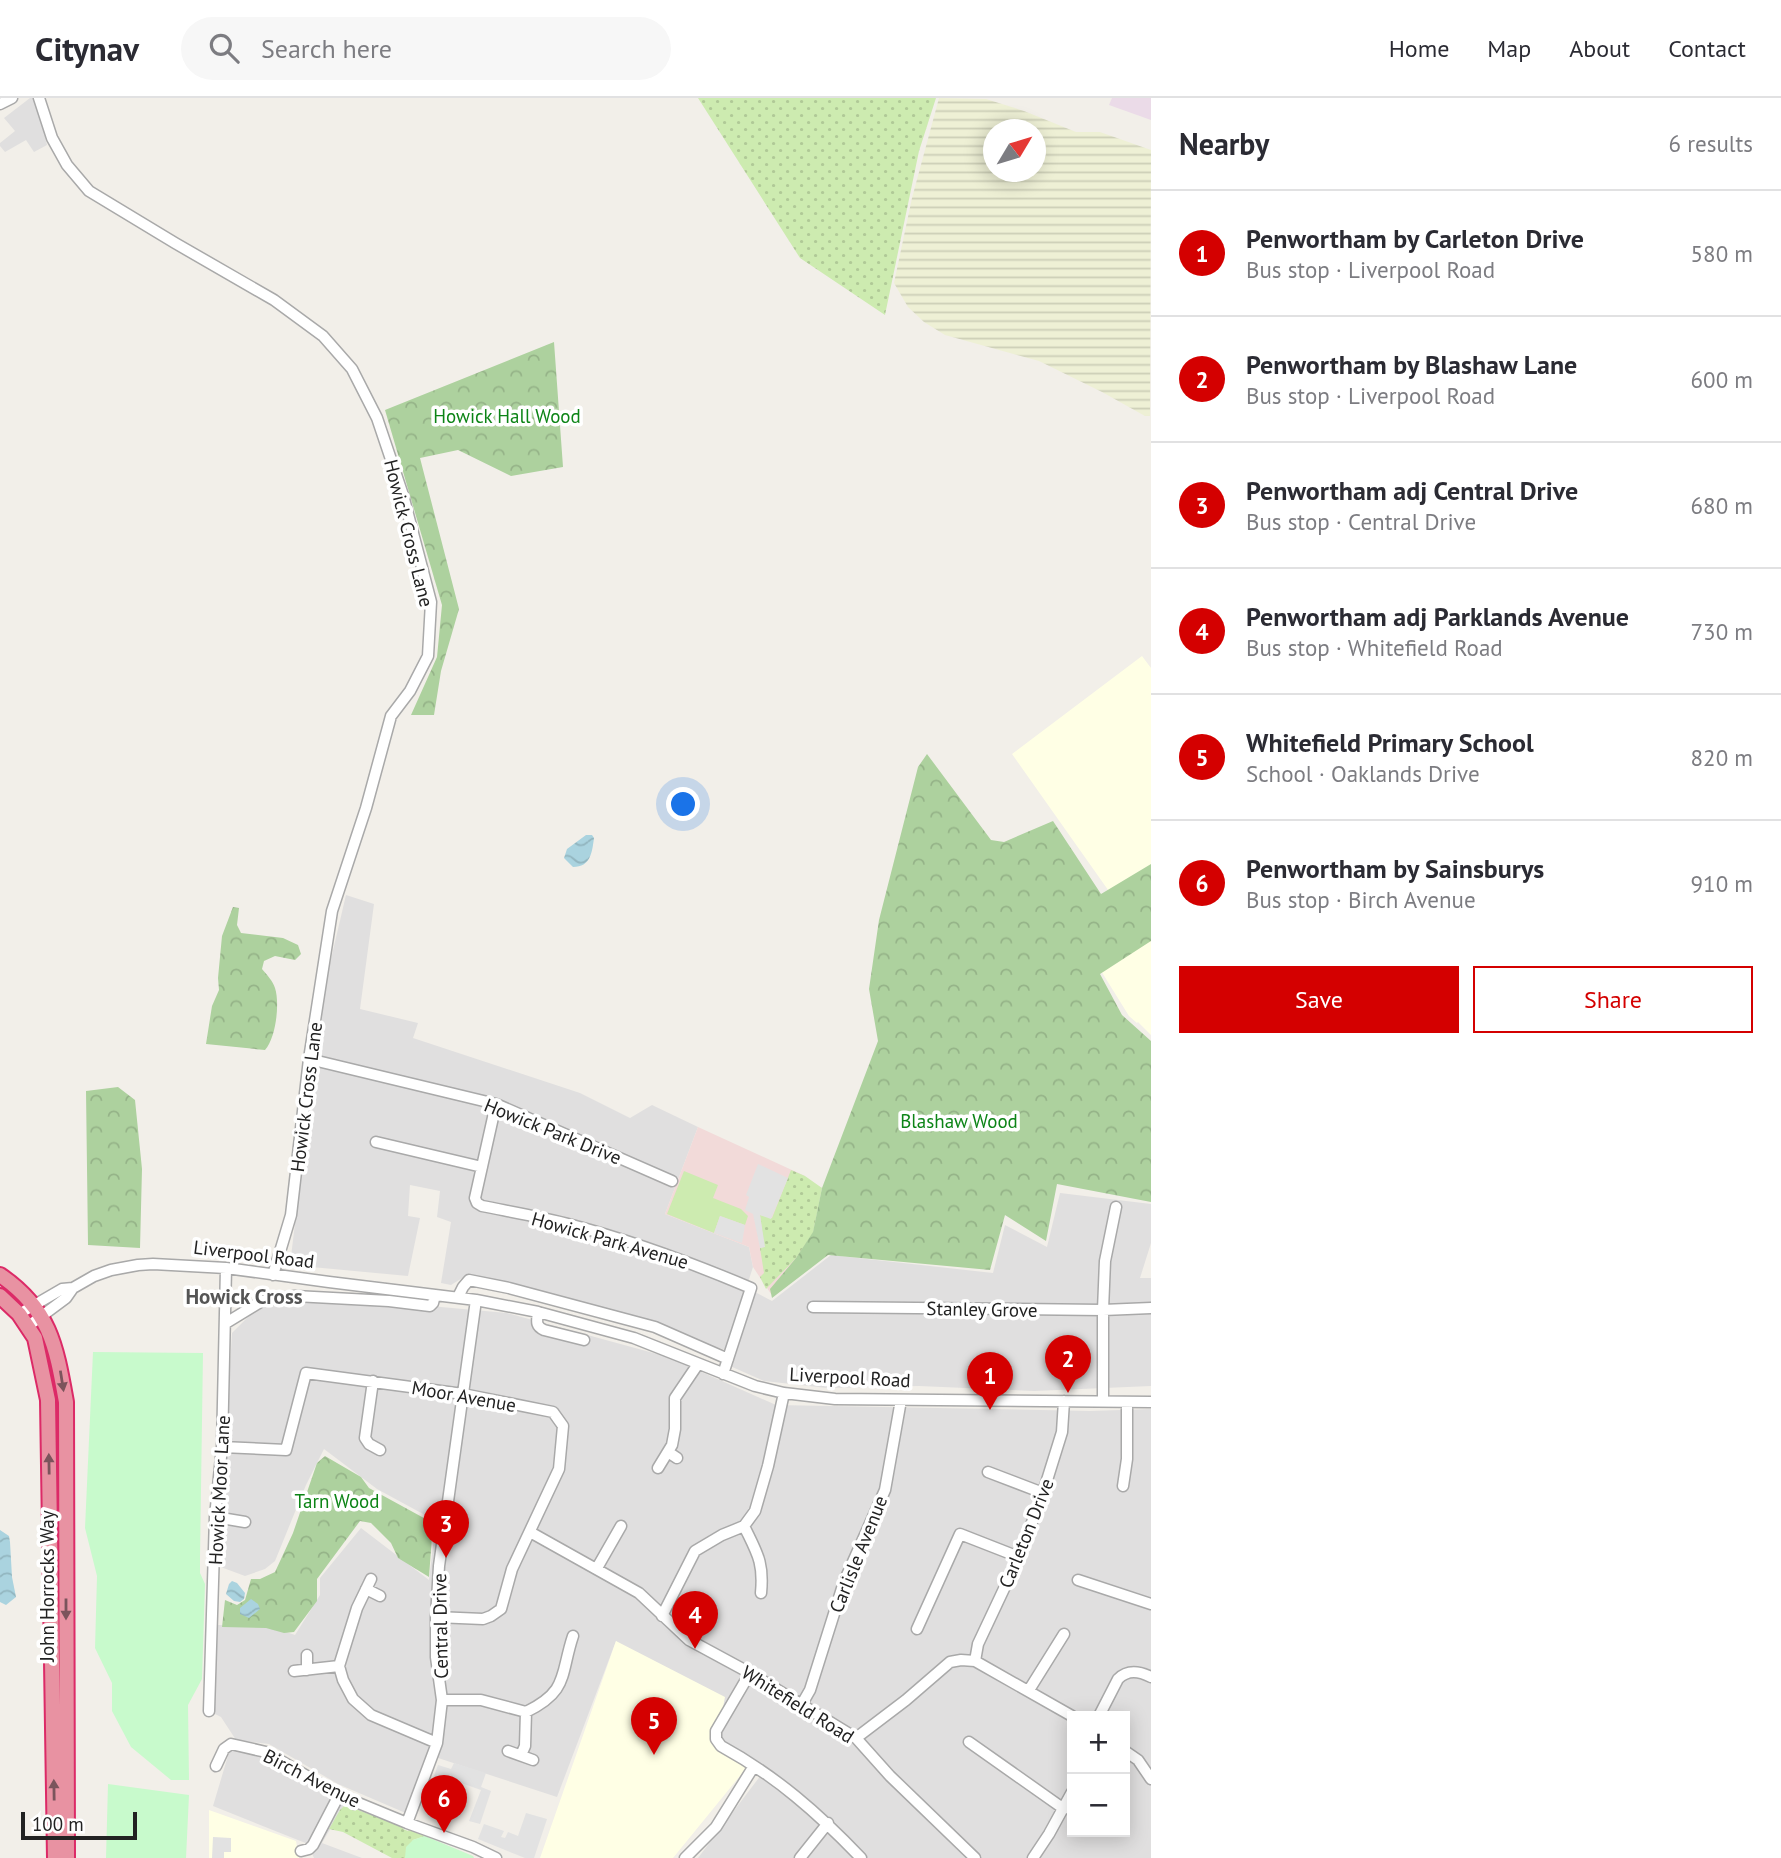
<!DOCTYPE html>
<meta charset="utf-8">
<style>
:root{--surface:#fff;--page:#f7f7f7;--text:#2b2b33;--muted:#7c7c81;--line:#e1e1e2;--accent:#d40000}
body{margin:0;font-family:"PT Sans",sans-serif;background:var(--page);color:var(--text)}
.controls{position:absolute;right:21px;bottom:21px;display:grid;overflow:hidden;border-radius:0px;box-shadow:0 4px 18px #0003}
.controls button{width:63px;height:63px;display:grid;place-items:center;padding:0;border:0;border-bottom:2px solid var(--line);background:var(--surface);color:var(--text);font:35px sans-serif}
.compass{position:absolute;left:983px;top:21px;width:63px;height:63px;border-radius:50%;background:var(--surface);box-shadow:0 4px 18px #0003;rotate:52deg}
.scale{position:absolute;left:21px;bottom:18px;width:116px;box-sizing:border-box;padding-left:7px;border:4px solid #222;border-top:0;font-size:19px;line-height:24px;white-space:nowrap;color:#222;-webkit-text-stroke:5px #fff;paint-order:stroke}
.you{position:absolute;left:684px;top:707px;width:24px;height:24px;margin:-18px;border:5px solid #fff;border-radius:50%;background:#1a73e8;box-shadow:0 0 0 10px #1a73e833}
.badge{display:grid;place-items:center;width:46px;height:46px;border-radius:50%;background:var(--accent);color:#fff;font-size:23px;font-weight:700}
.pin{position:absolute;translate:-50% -58px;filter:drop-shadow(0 2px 4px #0008)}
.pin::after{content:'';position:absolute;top:37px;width:24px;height:21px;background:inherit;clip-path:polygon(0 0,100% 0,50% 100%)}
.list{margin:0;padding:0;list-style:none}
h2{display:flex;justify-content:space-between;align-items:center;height:91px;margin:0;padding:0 28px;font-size:30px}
h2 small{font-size:23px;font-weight:400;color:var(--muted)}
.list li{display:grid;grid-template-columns:46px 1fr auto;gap:21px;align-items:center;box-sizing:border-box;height:126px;padding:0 28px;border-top:2px solid var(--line)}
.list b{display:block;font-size:26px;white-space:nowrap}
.list p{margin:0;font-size:23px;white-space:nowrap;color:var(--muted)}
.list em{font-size:23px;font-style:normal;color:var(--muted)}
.actions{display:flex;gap:14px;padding:21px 28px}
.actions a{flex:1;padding:16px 0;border:2px solid var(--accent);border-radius:0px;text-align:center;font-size:24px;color:var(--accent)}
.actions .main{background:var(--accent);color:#fff}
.icon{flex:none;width:38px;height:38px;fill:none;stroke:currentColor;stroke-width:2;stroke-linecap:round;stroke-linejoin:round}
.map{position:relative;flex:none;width:1151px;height:1760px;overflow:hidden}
header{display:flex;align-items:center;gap:42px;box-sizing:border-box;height:98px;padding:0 35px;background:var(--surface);border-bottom:2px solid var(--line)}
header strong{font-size:33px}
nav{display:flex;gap:38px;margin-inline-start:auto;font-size:24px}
.search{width:490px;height:63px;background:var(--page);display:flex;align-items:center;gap:18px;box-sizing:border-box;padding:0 24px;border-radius:38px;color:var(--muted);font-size:26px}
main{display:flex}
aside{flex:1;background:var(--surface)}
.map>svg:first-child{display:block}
</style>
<header>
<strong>Citynav</strong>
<div class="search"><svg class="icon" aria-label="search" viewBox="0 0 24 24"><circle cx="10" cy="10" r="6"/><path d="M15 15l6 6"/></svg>Search here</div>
<nav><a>Home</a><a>Map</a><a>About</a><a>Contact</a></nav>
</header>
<main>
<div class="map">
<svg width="1151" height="1760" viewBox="0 0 1151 1760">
<defs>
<pattern id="farmland-rules" width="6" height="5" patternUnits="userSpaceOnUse" patternTransform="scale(1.75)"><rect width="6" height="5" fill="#eef0d5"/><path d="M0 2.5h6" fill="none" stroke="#ccceb7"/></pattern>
<pattern id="grass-dots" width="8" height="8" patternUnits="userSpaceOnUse" patternTransform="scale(1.75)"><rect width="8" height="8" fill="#cdebb0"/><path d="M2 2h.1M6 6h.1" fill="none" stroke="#b0c997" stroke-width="1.8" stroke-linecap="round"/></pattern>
<pattern id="forest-crowns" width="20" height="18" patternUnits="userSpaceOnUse" patternTransform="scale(1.75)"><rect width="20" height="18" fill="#add19e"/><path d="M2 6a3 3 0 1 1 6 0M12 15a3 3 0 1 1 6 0" fill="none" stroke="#95b388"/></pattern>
<pattern id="water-waves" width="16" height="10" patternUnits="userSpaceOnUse" patternTransform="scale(1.75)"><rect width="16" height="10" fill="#aad3df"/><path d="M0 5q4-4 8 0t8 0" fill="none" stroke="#92b5bf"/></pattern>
</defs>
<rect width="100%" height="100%" fill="#f2efe9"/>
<path fill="#e0dfdf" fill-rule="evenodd" d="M 30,0 L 36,0 L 47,47 L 34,54 L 26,42 L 5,54 L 0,48 L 0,45 L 15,33 L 4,20 Z
M 346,797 L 374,806 L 360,911 L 418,925 L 413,940 L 580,995 L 630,1020 L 652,1007 L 698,1029 L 665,1116 L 749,1149 L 753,1169 L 726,1252 L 467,1177 L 451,1187 L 441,1185 L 451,1124 L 437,1119 L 440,1093 L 410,1087 L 408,1118 L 420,1120 L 408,1178 L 290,1167 L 323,895 Z
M 1060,1095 L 1151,1106 L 1151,1145 L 1140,1180 L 1151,1180 L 1151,1288 L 1034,1293 L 919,1288 L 827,1290 L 764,1283 L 730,1268 L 753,1193 L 772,1203 L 831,1157 L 993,1175 L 1005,1127 L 1047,1149 Z
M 306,1202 L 430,1208 L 507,1215 L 668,1259 L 776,1307 L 1090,1313 L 1151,1311 L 1151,1760 L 698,1760 L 761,1677 L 716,1646 L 616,1543 L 557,1699 L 429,1657 L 408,1716 L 338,1686 L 269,1646 L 236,1642 L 221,1619 L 209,1613 L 218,1527 L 269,1528 L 295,1537 L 320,1497 L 320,1480 L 361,1430 L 429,1482 L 436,1423 L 377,1391 L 324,1351 L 306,1387 L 275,1463 L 265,1471 L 245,1478 L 218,1468 L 232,1235 L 255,1212 L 263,1207 L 281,1204 ZM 1072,1618 L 1125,1618 L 1125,1734 L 1072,1734 Z
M 230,1651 L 274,1662 L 337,1699 L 345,1706 L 322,1745 L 362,1760 L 314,1760 L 308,1746 L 213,1708 Z"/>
<path fill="#f2dad9" d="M 698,1029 L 805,1078 L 809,1167 L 771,1196 L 753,1169 L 749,1149 L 665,1116 Z"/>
<path fill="#ebdbe8" d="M 1112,0 L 1151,0 L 1151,22 L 1109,7 Z"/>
<path fill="#ffffe5" d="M 1142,558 L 1151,570 L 1151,937 L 1138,924 L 1137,925 L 1129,918 L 1098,868 L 1142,840 L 1012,656 Z
M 616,1543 L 725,1599 L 716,1646 L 748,1668 L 673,1760 L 540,1760 Z
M 209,1712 L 296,1743 L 299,1760 L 209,1760 Z"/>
<path fill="url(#farmland-rules)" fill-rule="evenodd" d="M 939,0 L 986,1 L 1024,13 L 1076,34 L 1100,34 L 1151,52 L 1150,318 L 1145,318 L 1102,294 L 1039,263 L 945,237 L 924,224 L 908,209 L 894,185 L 912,100 ZM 993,32 L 1036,32 L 1036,74 L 993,74 Z"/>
<path fill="url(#grass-dots)" d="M 698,0 L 936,0 L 919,53 L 885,217 L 800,160 Z
M 791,1072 L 805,1078 L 822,1090 L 813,1135 L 796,1160 L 766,1191 L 760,1179 L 764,1175 L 760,1150 L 764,1149 L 760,1117 L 772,1120 Z
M 345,1707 L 403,1729 L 403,1731 L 408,1733 L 409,1732 L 425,1738 L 413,1742 L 405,1760 L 392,1760 L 343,1734 L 329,1731 L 340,1712 Z"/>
<path fill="url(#forest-crowns)" d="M 554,244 L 563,369 L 511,378 L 458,352 L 420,360 L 459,511 L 441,573 L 434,617 L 411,617 L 437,559 L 442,507 L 385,312 Z
M 927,656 L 991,742 L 1004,744 L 1053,723 L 1101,796 L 1151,766 L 1151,843 L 1100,876 L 1122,917 L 1151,943 L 1151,1104 L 1057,1086 L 1046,1143 L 1005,1117 L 990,1172 L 828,1157 L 772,1200 L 770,1191 L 796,1160 L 813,1134 L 822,1090 L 878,943 L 869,891 L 879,822 L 918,669 Z
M 233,809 L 239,810 L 237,827 L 241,835 L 283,840 L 298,847 L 301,856 L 295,862 L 275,858 L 264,863 L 262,871 C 267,877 273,883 275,890 C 280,905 276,940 265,952 L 206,946 L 212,908 L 219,892 L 218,880 L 222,838 Z
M 118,989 L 135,1002 L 142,1071 L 140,1150 L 88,1147 L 86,993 Z
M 325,1358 L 361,1379 L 369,1390 L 433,1425 L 429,1479 L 398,1460 L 391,1445 L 371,1425 L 360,1423 L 317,1481 L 317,1503 L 294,1534 L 284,1535 L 266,1530 L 222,1529 L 225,1502 L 237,1507 L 245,1502 L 251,1481 L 260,1481 L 275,1474 L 293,1435 L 317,1365 Z"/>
<path fill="#c8facc" d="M 93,1254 L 203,1255 L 200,1460 L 200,1475 L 205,1486 L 202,1581 L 188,1607 L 189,1682 L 171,1682 L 131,1649 L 112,1613 L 112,1585 L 95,1550 L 97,1478 L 85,1430 Z
M 108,1686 L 189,1697 L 186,1760 L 106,1760 Z
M 425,1738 L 473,1758 L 474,1760 L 405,1760 L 406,1749 L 413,1742 Z"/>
<path fill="#cdebb0" d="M 684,1073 L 718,1087 L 713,1100 L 741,1111 L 748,1118 L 745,1127 L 720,1118 L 714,1135 L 667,1116 Z"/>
<path fill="#e2e2e2" d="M 758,1066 L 788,1080 L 771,1121 L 760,1117 L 765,1149 L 760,1150 L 753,1116 L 745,1112 L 749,1099 L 746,1097 Z
M 720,1118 L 745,1127 L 742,1145 L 714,1135 Z
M 454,1665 L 486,1675 L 481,1689 L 491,1693 L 480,1726 L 469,1723 L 481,1692 L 447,1680 L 437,1708 L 426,1708 L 426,1700 L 438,1667 L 451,1671 Z
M 526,1715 L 547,1721 L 534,1760 L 525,1760 L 478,1741 L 484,1726 L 504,1733 L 501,1739 L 505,1740 L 508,1734 L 518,1738 Z
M 213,1739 L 231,1740 L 231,1754 L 224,1754 L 224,1760 L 212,1760 Z"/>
<path fill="url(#water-waves)" d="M 586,737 L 592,737 L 594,740 C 592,754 591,769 573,769 L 564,760 L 567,751 Z
M 0,1432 L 9,1438 L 10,1444 L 12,1479 L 16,1499 L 6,1507 L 0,1504 Z
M 232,1483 L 237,1485 L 245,1495 L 244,1501 L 240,1504 L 234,1503 L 226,1496 L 229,1486 Z
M 251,1501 L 258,1506 L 260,1511 L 249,1520 L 240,1516 L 240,1510 Z"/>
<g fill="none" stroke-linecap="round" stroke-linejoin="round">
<defs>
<path id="minor" d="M 39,0 L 52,40 L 67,67 L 89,93 L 175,145 L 274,202 L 323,238 L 352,271 L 377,320 L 403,397 L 431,504 L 428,558 L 410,593 L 391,618 L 366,710 L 332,813 L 309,961 L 291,1117 L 273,1177
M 0,6 L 12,0
M 309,961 L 496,1006 L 672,1083
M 496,1006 L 475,1100 L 477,1105 L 482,1108 C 512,1114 542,1119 572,1127 C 633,1143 692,1165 751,1190 L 723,1276
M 376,1044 L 482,1069
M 458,1199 L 463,1189 L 469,1182 L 509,1190 L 655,1229 L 728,1261
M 813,1209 L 1103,1212 L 1151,1210
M 538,1214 C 537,1223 535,1228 544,1232 L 584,1242
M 19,1216 L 62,1191 L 73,1190
M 226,1225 L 262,1203 L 295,1198 L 389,1203 L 430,1208 L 433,1205 L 435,1197
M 27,1229 L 66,1200 L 73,1190 L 94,1178 L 111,1172 L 138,1167 L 153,1166 L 226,1170 L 329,1184 L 476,1202 L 538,1214 L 634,1240 L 755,1288 L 784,1295 L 835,1301 L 1151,1304
M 373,1283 L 365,1340 L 369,1346 L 380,1352
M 1103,1304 L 1103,1212 L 1105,1163 L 1116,1109
M 222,1349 L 286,1352 L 306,1275 L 463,1296 L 553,1314 L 563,1328 L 559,1371 L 512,1471 L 501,1511 L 491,1518 L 483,1521 L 436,1519
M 668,1354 L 677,1360
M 658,1370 L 672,1347 L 675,1331 L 675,1300 L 698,1266
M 988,1374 L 1043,1395
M 1123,1388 L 1127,1361 L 1127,1304
M 215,1419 L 245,1424
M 744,1428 C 757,1455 764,1464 761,1495
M 530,1434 L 639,1495 L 689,1542 L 750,1575 L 856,1640 L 890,1678 L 975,1760
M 597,1470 L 621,1428
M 371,1481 L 357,1510 L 339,1568 L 343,1582 L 353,1601 L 371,1617 L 437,1645
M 1078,1482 L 1151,1506
M 366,1491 L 380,1498
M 662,1518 L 695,1453 L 722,1437 L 744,1428 L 755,1413 L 768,1368 L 784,1295
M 917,1531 L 960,1436 L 1019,1459
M 307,1557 L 307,1572
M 975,1563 L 978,1546 L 1019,1459 L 1043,1395 L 1062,1334 L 1064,1303
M 294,1573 L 339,1568
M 750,1575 L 716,1633 L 716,1641 L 721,1648 C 776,1678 818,1715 861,1760
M 1029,1592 L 1064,1536
M 442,1602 L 481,1602 L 526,1614 C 569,1593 560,1577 573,1538
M 802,1606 L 810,1592 L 844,1484 L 885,1392 L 901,1302
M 209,1613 L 215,1419 L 222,1349 L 226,1170
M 1099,1618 L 1118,1581 C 1128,1571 1139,1573 1151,1579
M 856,1640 L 906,1602 L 950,1564 L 961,1562 L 975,1563 L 1072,1618
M 969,1644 L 1064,1711
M 508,1653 L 533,1662
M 1125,1653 L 1138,1662 L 1151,1681
M 521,1657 L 525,1648 L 526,1614
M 216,1668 L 224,1651 L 231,1646 L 266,1654 L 339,1697 L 407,1725 L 473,1749 L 496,1760
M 407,1725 L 437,1645 L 442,1602 L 436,1559 L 436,1519 L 439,1468 L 476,1202
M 301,1753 L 309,1751 L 313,1747 L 339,1697
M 685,1760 L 716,1729 L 754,1668
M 800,1760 L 828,1725
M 1033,1760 L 1049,1736 L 1072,1694"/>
<path id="highway" d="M 0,1177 C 50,1211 56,1248 66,1304 L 67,1760
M 0,1198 L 19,1216 L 35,1240 L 48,1302 L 55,1760"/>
</defs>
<use href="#minor" stroke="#a9a9a9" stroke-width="13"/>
<use href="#highway" stroke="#dc2a67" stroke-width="18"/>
<use href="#minor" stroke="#fff" stroke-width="10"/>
<use href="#highway" stroke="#e892a2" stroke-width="14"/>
</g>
<defs><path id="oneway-solid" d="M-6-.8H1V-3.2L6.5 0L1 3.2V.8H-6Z" transform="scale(1.75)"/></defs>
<g fill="#7b545c">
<use href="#oneway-solid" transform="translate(62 1283) rotate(81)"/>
<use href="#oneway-solid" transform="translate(49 1366) rotate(-91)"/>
<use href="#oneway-solid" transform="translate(66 1511) rotate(90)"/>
<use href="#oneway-solid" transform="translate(54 1692) rotate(-91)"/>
</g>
<g text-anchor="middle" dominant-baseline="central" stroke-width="7" stroke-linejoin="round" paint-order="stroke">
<g font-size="19" fill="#0c8416" stroke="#fff">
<text x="507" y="318">Howick Hall Wood</text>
<text x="959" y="1023">Blashaw Wood</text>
<text x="337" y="1403">Tarn Wood</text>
</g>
<g font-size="19" fill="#222" stroke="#fff">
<text transform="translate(409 435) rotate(76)">Howick Cross Lane</text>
<text transform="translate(306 999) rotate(-83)">Howick Cross Lane</text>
<text transform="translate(553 1033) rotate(22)">Howick Park Drive</text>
<text transform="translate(610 1142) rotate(16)">Howick Park Avenue</text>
<text transform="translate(254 1156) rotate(7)">Liverpool Road</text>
<text transform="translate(982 1211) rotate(1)">Stanley Grove</text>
<text transform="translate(850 1279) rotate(3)">Liverpool Road</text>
<text transform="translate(464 1298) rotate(10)">Moor Avenue</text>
<text transform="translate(219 1392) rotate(-87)">Howick Moor Lane</text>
<text transform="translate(1026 1435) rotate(-68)">Carleton Drive</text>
<text transform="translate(858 1456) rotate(-68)">Carlisle Avenue</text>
<text transform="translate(47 1488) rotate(-90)">John Horrocks Way</text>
<text transform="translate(440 1528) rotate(-91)">Central Drive</text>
<text transform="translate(798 1606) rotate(32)">Whitefield Road</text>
<text transform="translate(312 1680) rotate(27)">Birch Avenue</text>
</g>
<g font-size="21" font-weight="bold" fill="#555" stroke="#fff">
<text x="244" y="1198">Howick Cross</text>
</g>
</g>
</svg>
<div class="controls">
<button>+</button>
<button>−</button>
</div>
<svg class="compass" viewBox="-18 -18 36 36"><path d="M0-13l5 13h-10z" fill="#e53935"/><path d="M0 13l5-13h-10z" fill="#7c7c81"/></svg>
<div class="scale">100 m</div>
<div class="you"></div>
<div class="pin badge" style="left:990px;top:1312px">1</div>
<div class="pin badge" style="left:1068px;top:1295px">2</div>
<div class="pin badge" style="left:446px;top:1460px">3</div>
<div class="pin badge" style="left:695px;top:1551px">4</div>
<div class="pin badge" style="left:654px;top:1657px">5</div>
<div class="pin badge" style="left:444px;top:1735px">6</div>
</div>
<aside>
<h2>Nearby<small>6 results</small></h2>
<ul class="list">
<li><span class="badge">1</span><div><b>Penwortham by Carleton Drive</b><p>Bus stop · Liverpool Road</p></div><em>580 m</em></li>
<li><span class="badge">2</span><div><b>Penwortham by Blashaw Lane</b><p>Bus stop · Liverpool Road</p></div><em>600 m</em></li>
<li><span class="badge">3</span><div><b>Penwortham adj Central Drive</b><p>Bus stop · Central Drive</p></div><em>680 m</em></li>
<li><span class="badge">4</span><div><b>Penwortham adj Parklands Avenue</b><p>Bus stop · Whitefield Road</p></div><em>730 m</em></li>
<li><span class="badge">5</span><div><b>Whitefield Primary School</b><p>School · Oaklands Drive</p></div><em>820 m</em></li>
<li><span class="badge">6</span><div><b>Penwortham by Sainsburys</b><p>Bus stop · Birch Avenue</p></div><em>910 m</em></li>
</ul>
<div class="actions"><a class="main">Save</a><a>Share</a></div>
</aside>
</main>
